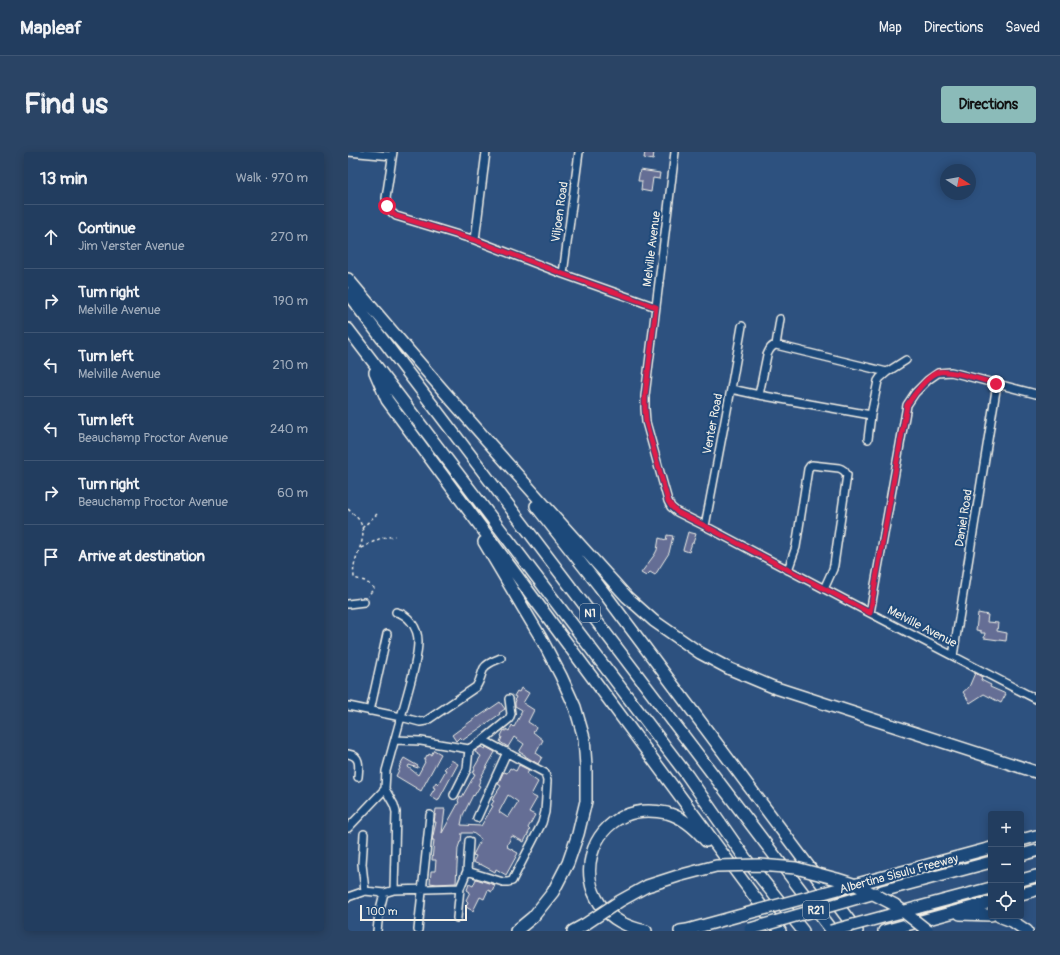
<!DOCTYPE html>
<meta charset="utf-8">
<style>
:root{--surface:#223d5f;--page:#2a4465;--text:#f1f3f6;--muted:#a2aebd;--line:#3f5674;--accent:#8bbbb9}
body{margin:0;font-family:Pangolin,sans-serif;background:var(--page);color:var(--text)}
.controls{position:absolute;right:12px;bottom:12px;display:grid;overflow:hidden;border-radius:4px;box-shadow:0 2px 10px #0003}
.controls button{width:36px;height:36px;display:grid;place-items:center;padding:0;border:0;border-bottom:1px solid var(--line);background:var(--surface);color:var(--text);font:20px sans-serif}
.compass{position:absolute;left:592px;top:12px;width:36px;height:36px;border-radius:50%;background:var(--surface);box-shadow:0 2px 10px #0003;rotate:101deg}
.scale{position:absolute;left:12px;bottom:10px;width:107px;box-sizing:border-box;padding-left:4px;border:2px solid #f4f1e8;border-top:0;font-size:11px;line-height:14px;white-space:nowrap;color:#f4f1e8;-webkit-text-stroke:3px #1f4a7a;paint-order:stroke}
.stop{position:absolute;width:12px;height:12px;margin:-9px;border:3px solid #e11d48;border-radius:50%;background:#fff}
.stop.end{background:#e11d48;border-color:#fff;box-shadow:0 1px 4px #0008}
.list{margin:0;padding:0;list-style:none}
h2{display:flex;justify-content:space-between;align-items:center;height:52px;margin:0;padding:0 16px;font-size:17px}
h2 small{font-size:13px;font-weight:400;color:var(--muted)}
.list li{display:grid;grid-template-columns:26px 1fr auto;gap:12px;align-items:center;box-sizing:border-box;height:64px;padding:0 16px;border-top:1px solid var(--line)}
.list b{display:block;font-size:15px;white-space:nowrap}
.list p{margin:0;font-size:13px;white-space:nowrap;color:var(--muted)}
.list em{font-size:13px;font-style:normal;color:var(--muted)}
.icon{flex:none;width:22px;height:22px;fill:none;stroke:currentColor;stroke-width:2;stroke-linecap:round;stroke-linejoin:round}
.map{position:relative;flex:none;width:688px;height:779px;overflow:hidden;border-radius:4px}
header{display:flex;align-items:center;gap:24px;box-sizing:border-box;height:56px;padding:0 20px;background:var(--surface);border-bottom:1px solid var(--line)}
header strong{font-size:19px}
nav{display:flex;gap:22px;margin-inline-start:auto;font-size:14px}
.intro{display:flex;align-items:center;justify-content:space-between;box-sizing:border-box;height:96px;padding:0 24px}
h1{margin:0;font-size:28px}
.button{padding:10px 18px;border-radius:4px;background:var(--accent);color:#111;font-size:14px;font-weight:700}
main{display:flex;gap:24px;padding:0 24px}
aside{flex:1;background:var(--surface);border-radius:4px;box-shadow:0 2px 10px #0003}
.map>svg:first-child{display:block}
</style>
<header>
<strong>Mapleaf</strong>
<nav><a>Map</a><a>Directions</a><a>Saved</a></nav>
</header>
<div class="intro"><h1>Find us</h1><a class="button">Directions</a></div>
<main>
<aside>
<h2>13 min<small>Walk · 970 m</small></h2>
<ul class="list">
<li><svg class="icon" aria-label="ahead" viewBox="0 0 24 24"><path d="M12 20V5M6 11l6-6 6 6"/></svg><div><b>Continue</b><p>Jim Verster Avenue</p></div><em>270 m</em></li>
<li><svg class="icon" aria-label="right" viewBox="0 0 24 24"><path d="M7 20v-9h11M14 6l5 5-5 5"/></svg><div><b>Turn right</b><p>Melville Avenue</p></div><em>190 m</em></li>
<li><svg class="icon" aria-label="left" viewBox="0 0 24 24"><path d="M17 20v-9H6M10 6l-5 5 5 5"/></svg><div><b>Turn left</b><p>Melville Avenue</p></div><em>210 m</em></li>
<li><svg class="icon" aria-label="left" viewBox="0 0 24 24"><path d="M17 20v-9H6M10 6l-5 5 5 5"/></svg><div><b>Turn left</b><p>Beauchamp Proctor Avenue</p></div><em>240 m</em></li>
<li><svg class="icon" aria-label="right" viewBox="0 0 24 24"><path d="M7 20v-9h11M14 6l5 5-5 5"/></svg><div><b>Turn right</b><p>Beauchamp Proctor Avenue</p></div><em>60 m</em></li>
<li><svg class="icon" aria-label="arrive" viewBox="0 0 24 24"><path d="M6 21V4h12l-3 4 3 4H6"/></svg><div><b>Arrive at destination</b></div></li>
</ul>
</aside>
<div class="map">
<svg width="688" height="779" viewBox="0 0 688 779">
<rect width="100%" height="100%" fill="#2d517f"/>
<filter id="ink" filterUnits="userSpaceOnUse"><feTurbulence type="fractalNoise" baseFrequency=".025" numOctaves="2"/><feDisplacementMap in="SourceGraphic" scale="8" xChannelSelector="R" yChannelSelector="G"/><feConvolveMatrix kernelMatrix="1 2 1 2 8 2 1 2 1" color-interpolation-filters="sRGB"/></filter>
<g filter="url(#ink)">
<path fill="#656e95" stroke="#f4f1e8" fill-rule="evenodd" d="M 297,0 L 306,0 L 305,8 L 296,6 Z
M 292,18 L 312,21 L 311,27 L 305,26 L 303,40 L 293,38 L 294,29 L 290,29 Z
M 340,380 L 348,382 L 345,391 L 344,391 L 341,400 L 335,398 Z
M 319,383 L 325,384 L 321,401 L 307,423 L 302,420 L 298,424 L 293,421 L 307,402 L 309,398 L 311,386 L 318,388 Z
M 630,461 L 640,463 L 639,470 L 650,471 L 649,479 L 659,481 L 658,489 L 636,486 L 637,481 L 633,481 L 633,479 L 628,478 Z
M 627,521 L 634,525 L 633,528 L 643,533 L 642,535 L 658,542 L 653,551 L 636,542 L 622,551 L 615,540 L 621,535 Z
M 173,536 L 181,541 L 175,551 L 186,558 L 180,570 L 188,575 L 185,580 L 195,588 L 188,601 L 194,605 L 190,612 L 177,604 L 177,603 L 171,600 L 176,592 L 166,585 L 160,595 L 152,590 L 154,585 L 153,584 L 156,578 L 158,579 L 158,577 L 161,579 L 164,573 L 166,575 L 173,562 L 172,562 L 174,558 L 167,554 L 167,551 L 168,548 L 167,547 L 168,545 L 166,544 L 169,539 L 171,540 Z
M 152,550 L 157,557 L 151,561 L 152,562 L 115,588 L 112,585 L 108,589 L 104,583 L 130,564 L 130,565 Z
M 133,595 L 137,597 L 138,595 L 147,600 L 132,627 L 133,627 L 130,633 L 132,634 L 126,644 L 125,643 L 115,663 L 113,673 L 133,674 L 145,654 L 143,653 L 146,649 L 144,648 L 153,634 L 150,632 L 155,621 L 156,620 L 159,621 L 162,616 L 168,619 L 171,613 L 181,618 L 179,622 L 190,630 L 183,643 L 189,646 L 181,660 L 187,663 L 180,676 L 182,678 L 176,690 L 164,684 L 159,693 L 160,694 L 159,695 L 170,701 L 158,723 L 148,717 L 147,720 L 132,712 L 132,713 L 125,710 L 128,704 L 125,703 L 133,687 L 125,681 L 114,681 L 113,690 L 112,690 L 110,696 L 108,731 L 89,732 L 82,731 L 83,719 L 87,719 L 88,708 L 84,708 L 86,688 L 84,688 L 88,670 L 86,670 L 88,657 L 97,657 L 94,681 L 111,650 L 110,649 L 112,644 L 114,645 L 127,622 L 125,621 L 127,617 L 126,616 L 133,604 L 127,600 L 128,598 ZM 160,643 L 170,650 L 160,666 L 151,660 Z
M 86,598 L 93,602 L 73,639 L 48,624 L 52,616 L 51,615 L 54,611 L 53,611 L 56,606 L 70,614 L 70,616 L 61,613 L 60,615 L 70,623 L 77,610 L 76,609 L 79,603 L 80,604 L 81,602 L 83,603 Z
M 103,608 L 110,612 L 90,649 L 82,644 L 87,636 L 85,635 L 88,630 L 90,632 L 98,618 L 96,617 L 100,613 L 101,613 Z
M 128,727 L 147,733 L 144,740 L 140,738 L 136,747 L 132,745 L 125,759 L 118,755 L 120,750 L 118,748 L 122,740 L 119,738 L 121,732 L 125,734 Z"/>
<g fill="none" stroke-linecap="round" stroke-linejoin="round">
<defs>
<path id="minor" d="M 0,0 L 44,4
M 45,0 L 38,46 C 39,54 41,59 48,64 L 127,88 L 215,122 L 308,155
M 327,0 L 297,244 L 297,256 L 298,270 L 320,349 L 323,355 L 329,360 L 357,374 L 522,461 L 688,547
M 127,88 L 138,0
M 215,122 L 231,0
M 428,193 L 432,167
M 539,220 L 558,208
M 383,237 L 411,243
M 520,287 L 523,263 L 530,229 L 532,226 L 539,220 L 428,193 C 422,194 421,199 419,203 L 411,243 L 523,263
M 357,374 L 383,237 L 394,174
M 440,418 L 448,395 L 460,317 L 462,314 L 464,313 L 491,316 C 495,317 497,319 499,323 L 486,413 L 485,417 L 476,437
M 0,452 L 16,450
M 522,461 L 558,259 L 559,253 L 567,241 L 580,228 L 590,221 L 603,220 L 688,242
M 605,504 L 649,232
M 0,554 L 53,565 L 72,570 L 78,569 L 128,535 C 133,528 133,522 136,516 C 139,511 148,508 153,506
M 22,559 L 39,482
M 47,588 L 73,589 L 121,597 L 135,588 L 161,567 L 163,562 L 161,547
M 0,602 C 13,604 11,614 10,625
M 37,637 L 46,653 L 48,660 L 46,738
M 106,643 L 119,617 L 121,597
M 129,666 L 159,600
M 0,676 L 37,637 L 38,619 C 46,591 53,564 61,536 C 65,521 70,505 70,489 C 70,476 60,462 48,460
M 16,682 L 14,712 L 17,739
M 119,719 L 155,730 L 160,730 L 164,729 L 194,671 L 197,660 L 199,629 L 197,621 L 135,588
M 0,745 L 17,739 L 36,741 L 46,738 L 112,736
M 109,766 L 112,736 L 119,719 L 121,689
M 70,778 L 82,663
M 29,779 L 31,761 L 36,741"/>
<path id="highway" d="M 0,127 C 90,235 184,340 279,445 L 306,469 L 352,501 L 382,517 L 425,535 L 688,620
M 0,142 L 484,779
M 0,177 L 339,623 L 397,706 L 455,779
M 27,220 L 39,248 L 104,336 L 432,779
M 188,354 L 251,434 L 509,779
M 136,390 L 193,486 L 213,524 L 227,555 L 236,586 L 238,614 L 238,649 L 230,682 L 220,711 L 205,740 L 185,765 L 168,779
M 673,688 L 688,684
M 673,703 L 688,699
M 524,728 L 643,696
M 673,728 L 688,724
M 534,739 L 643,710
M 673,742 L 688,738
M 568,756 L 643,736
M 612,762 L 643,763
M 651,764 L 664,769 L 679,779
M 225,779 L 236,773
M 298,779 C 279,775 264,768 252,752 C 231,722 243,679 276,664 C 289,658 305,658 319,661 C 334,665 348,677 358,689
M 332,779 L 339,778 L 397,762
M 536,779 L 643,750"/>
</defs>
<use href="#minor" stroke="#f4f1e8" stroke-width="10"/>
<use href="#highway" stroke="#f4f1e8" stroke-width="14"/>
<path stroke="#f4f1e8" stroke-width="1.5" stroke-dasharray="3 3" stroke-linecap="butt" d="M 0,357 C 4,361 8,364 11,368 C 21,384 9,398 6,414 C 5,418 6,422 6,426 L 17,429 L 26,436 L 20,444
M 14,376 L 29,362
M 13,396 L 33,386 L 47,384"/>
<use href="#minor" stroke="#1f4a7a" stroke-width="7"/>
<use href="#highway" stroke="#1f4a7a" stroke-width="11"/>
<defs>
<path id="highway-bridge" d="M 397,762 L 524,728
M 236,773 L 272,749 L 299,734 L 330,724 L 368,714 L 412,713 L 448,716 L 489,727 L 508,733 L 547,753 L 580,779
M 402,777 L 527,741
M 483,779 L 568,756"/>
</defs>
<use href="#highway-bridge" stroke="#f4f1e8" stroke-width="14" stroke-linecap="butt"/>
<use href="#highway-bridge" stroke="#1f4a7a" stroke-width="11"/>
</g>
</g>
<g fill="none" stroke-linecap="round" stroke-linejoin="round" filter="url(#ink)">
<path stroke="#e11d48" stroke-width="5" d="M 39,54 L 44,61 L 48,64 L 127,88 L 215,122 L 308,155 L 297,244 L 297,256 L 298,270 L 320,349 L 324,355 L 329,360 L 357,374 L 522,461 L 559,253 C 565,244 580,223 591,220 C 604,218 635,228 648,232"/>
</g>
<g text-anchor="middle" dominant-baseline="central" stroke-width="4" stroke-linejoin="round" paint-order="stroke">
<g fill="#1f4a7a" stroke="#b4bfc7" stroke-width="1">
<rect x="232" y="452" width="20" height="18" rx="3"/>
<rect x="455" y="749" width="26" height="18" rx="3"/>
</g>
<g font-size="11" font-weight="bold" fill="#f4f1e8">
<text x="242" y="461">N1</text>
<text x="468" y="758">R21</text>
</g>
<g font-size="12" fill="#f4f1e8" stroke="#1f4a7a">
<text transform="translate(212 60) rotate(-82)">Viljoen Road</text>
<text transform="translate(304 97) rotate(-83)">Melville Avenue</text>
<text transform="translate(365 272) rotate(-79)">Venter Road</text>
<text transform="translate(616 366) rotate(-81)">Daniel Road</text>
<text transform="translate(574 475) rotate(27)">Melville Avenue</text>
<text transform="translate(551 722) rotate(-15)">Albertina Sisulu Freeway</text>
</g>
</g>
</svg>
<div class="controls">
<button>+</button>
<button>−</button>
<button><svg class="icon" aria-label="locate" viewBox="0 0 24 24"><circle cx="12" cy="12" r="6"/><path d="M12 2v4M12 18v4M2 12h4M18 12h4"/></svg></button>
</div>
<svg class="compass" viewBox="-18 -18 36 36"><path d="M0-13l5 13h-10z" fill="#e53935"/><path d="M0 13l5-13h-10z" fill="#a2aebd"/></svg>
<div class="scale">100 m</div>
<div class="stop" style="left:39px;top:54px"></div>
<div class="stop end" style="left:648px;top:232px"></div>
</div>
</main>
